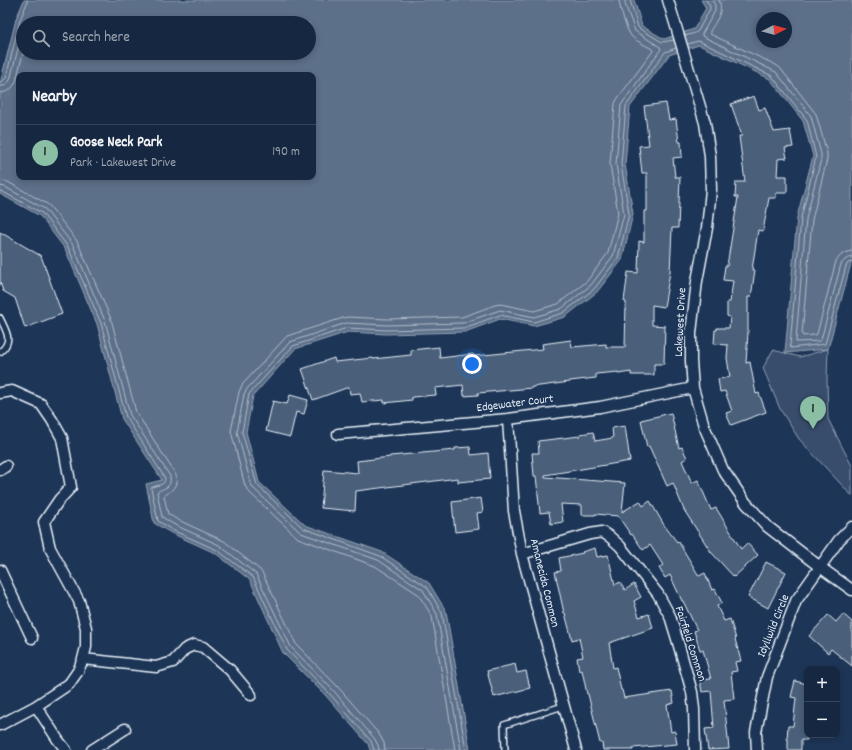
<!DOCTYPE html>
<meta charset="utf-8">
<style>
:root{--surface:#162841;--page:#1f3048;--text:#f1f3f6;--muted:#9ea6b1;--line:#35445a;--accent:#8abfa5}
body{margin:0;font-family:Dekko,sans-serif;background:var(--page);color:var(--text)}
.controls{position:absolute;right:12px;bottom:12px;display:grid;overflow:hidden;border-radius:8px;box-shadow:0 2px 6px #0003}
.controls button{width:36px;height:36px;display:grid;place-items:center;padding:0;border:0;border-bottom:1px solid var(--line);background:var(--surface);color:var(--text);font:20px sans-serif}
.compass{position:absolute;left:756px;top:12px;width:36px;height:36px;border-radius:50%;background:var(--surface);box-shadow:0 2px 6px #0003;rotate:84deg}
.you{position:absolute;left:472px;top:364px;width:14px;height:14px;margin:-10px;border:3px solid #fff;border-radius:50%;background:#1a73e8;box-shadow:0 0 0 6px #1a73e833}
.badge{display:grid;place-items:center;width:26px;height:26px;border-radius:50%;background:var(--accent);color:#111;font-size:13px;font-weight:700}
.pin{position:absolute;translate:-50% -33px;filter:drop-shadow(0 1px 2px #0008)}
.pin::after{content:'';position:absolute;top:21px;width:14px;height:12px;background:inherit;clip-path:polygon(0 0,100% 0,50% 100%)}
.list{margin:0;padding:0;list-style:none}
h2{display:flex;justify-content:space-between;align-items:center;height:52px;margin:0;padding:0 16px;font-size:17px}
h2 small{font-size:13px;font-weight:400;color:var(--muted)}
.list li{display:grid;grid-template-columns:26px 1fr auto;gap:12px;align-items:center;box-sizing:border-box;height:56px;padding:0 16px;border-top:1px solid var(--line)}
.list b{display:block;font-size:15px;white-space:nowrap}
.list p{margin:0;font-size:13px;white-space:nowrap;color:var(--muted)}
.list em{font-size:13px;font-style:normal;color:var(--muted)}
.icon{flex:none;width:22px;height:22px;fill:none;stroke:currentColor;stroke-width:2;stroke-linecap:round;stroke-linejoin:round}
.map{position:relative;flex:none;width:852px;height:750px;overflow:hidden}
.search{position:absolute;background:var(--surface);box-shadow:0 2px 6px #0003;left:16px;top:16px;width:300px;height:44px;display:flex;align-items:center;gap:10px;box-sizing:border-box;padding:0 14px;border-radius:22px;color:var(--muted);font-size:15px}
.panel{position:absolute;background:var(--surface);box-shadow:0 2px 6px #0003;left:16px;top:72px;width:300px;height:108px;border-radius:8px}
.map>svg:first-child{display:block}
</style>
<div class="map">
<svg width="852" height="750" viewBox="0 0 852 750">
<rect width="100%" height="100%" fill="#1d3557"/>
<filter id="ink" filterUnits="userSpaceOnUse"><feTurbulence type="fractalNoise" baseFrequency=".025" numOctaves="2"/><feDisplacementMap in="SourceGraphic" scale="8" xChannelSelector="R" yChannelSelector="G"/><feConvolveMatrix kernelMatrix="1 2 1 2 8 2 1 2 1" color-interpolation-filters="sRGB"/></filter>
<g filter="url(#ink)">
<path fill="#374d6c" stroke="#909fb2" d="M 828,349 L 827,379 L 828,419 L 852,466 L 852,496 L 799,439 L 780,409 L 763,368 L 773,350 L 800,357 Z"/>
<path fill="#5d7089" stroke="#95a4b5" fill-rule="evenodd" d="M 24,0 L 634,0 L 642,26 L 664,39 L 694,29 L 706,8 L 701,0 L 852,0 L 852,260 L 828,349 L 785,353 L 797,217 L 813,156 L 803,121 L 770,79 L 699,45 L 669,55 L 630,107 L 625,164 L 633,214 L 622,260 L 597,292 L 565,317 L 534,326 L 500,319 L 465,332 L 386,334 L 348,332 L 295,349 L 253,396 L 246,432 L 259,482 L 305,525 L 382,552 L 429,583 L 446,611 L 470,750 L 370,750 L 368,744 L 326,696 L 283,653 L 250,580 L 215,553 L 171,533 L 154,523 L 146,484 L 162,480 L 122,419 L 97,324 L 65,249 L 40,216 L 0,194 L 0,84 L 16,19 ZM 762,18 L 786,18 L 786,42 L 762,42 ZM 23,23 L 309,23 L 309,53 L 23,53 ZM 19,75 L 313,75 L 313,177 L 19,177 Z"/>
<g fill="none" stroke-linecap="round" stroke-linejoin="round">
<path stroke="#b0bdcc" stroke-width="1" d="M 630,0 L 638,27 L 640,29 L 662,42 L 674,40
M 712,0 L 715,5 L 715,11 L 702,34 L 702,36 L 776,72 L 811,116 L 821,154 L 821,159 L 806,219 L 796,340 L 796,342 L 820,341 L 821,340 L 841,264 L 846,259 L 852,257
M 719,0 C 724,12 716,21 710,31 L 710,34 L 776,65 L 780,68 L 816,114 L 827,153 L 827,159 L 812,220 L 802,334 L 803,336 L 815,335 L 817,334 L 836,261 C 840,255 845,252 852,251
M 685,36 L 695,33 L 698,31 L 710,9 L 710,6 L 706,0
M 688,44 L 698,41 L 701,42 L 772,76 L 807,120 L 816,157 L 801,218 L 790,346 L 791,348 L 825,344 L 846,266 L 848,263 L 852,262
M 0,82 L 3,81 L 6,78 L 20,20 L 27,3 L 27,0
M 0,87 L 6,85 L 10,80 L 23,29
M 0,93 C 8,92 13,89 16,81 L 23,53
M 0,180 L 8,182 L 49,205 L 77,241 L 111,319 L 136,412 L 176,475 C 178,487 172,490 164,496 L 168,514 L 178,520 L 224,541 L 260,570 L 263,574 L 296,644 L 337,686 L 379,734 L 384,743 L 385,750
M 0,186 L 5,187 L 45,209 L 73,245 L 105,321 L 130,415 L 170,476 C 172,489 164,487 157,492 L 162,517 L 175,525 L 219,545 L 256,574 L 291,647 L 333,690 L 374,738 L 378,745 L 379,750
M 0,191 L 3,192 L 42,213 L 68,247 L 101,323 L 126,417 L 165,478 C 165,487 156,484 151,488 L 158,521 L 172,530 L 217,550 L 253,577 L 287,650 L 329,693 L 371,741 L 374,750
M 455,750 L 432,616 L 418,594 L 375,566 L 298,538 L 249,492 L 245,486 L 231,431 L 239,392 L 242,385 L 287,336 L 343,318 L 348,317 L 387,319 L 462,317 L 495,305 L 500,304 L 534,311 L 558,304 L 587,281 L 608,253 L 618,213 L 610,164 L 615,103 L 618,98 L 653,51 L 652,49 C 645,45 638,42 632,37 C 627,32 619,7 619,0
M 461,750 L 437,614 L 423,590 L 378,560 L 301,533 L 253,488 L 251,484 L 237,432 L 244,394 L 247,389 L 290,342 L 346,323 L 387,325 L 463,323 L 500,310 L 534,317 L 561,309 L 591,285 L 613,256 L 624,214 L 616,164 L 621,105 L 661,49 L 660,47 L 635,31 L 625,4 L 625,0
M 466,750 L 442,613 L 427,587 L 380,556 L 303,528 L 257,485 L 242,432 L 249,394 L 293,346 L 347,328 L 386,330 L 464,328 L 500,315 L 534,322 L 563,313 L 594,289 L 618,258 L 629,214 L 621,164 L 626,106 L 665,52 L 676,48"/>
</g>
<path fill="#495e7a" stroke="#e8f1f8" d="M 754,96 L 759,110 L 765,108 L 774,132 L 790,130 L 793,147 L 785,148 L 787,158 L 778,159 L 777,176 L 787,176 L 787,193 L 776,193 L 776,198 L 769,198 L 763,231 L 758,230 L 752,270 L 755,270 L 751,297 L 748,297 L 748,332 L 746,363 L 750,362 L 756,394 L 759,393 L 766,412 L 731,425 L 726,413 L 732,411 L 725,391 L 720,392 L 718,379 L 730,377 L 727,358 L 728,345 L 714,344 L 715,330 L 717,330 L 717,328 L 729,328 L 730,317 L 727,316 L 727,302 L 730,302 L 733,281 L 723,280 L 725,266 L 727,266 L 738,197 L 735,197 L 736,182 L 745,182 L 739,136 L 742,136 L 731,104 Z
M 666,103 L 669,120 L 676,119 L 679,142 L 681,142 L 682,157 L 673,158 L 675,177 L 680,177 L 678,228 L 672,228 L 670,272 L 664,307 L 652,305 L 652,325 L 665,326 L 664,364 L 654,364 L 654,375 L 631,375 L 631,372 L 618,374 L 618,372 L 596,374 L 596,378 L 570,381 L 570,382 L 532,387 L 532,388 L 478,393 L 478,395 L 464,396 L 463,385 L 435,388 L 436,395 L 412,397 L 412,400 L 384,403 L 384,400 L 362,402 L 360,393 L 350,394 L 349,387 L 313,400 L 302,369 L 334,358 L 335,362 L 373,358 L 373,359 L 411,355 L 411,350 L 439,347 L 440,358 L 473,354 L 474,356 L 543,349 L 542,344 L 571,340 L 572,347 L 606,344 L 606,347 L 625,347 L 626,302 L 624,301 L 628,272 L 638,273 L 639,241 L 644,242 L 644,211 L 647,211 L 647,173 L 642,173 L 639,146 L 649,145 L 644,106 Z
M 0,232 L 41,256 L 62,314 L 25,328 L 15,298 L 3,291 L 0,282 Z
M 290,395 L 308,400 L 304,414 L 296,412 L 290,437 L 266,431 L 273,401 L 287,404 Z
M 671,413 L 679,448 L 682,447 L 687,458 L 682,461 L 692,483 L 698,480 L 711,510 L 716,508 L 741,549 L 747,543 L 758,555 L 734,577 L 711,552 L 684,510 L 673,483 L 667,486 L 649,446 L 647,447 L 641,420 Z
M 625,426 L 630,461 L 545,475 L 545,477 L 625,483 L 622,512 L 640,501 L 643,506 L 650,501 L 664,525 L 677,542 L 678,541 L 699,576 L 705,573 L 712,590 L 715,589 L 722,603 L 717,606 L 724,621 L 730,619 L 736,639 L 735,639 L 741,661 L 735,662 L 737,671 L 731,672 L 734,699 L 724,700 L 729,749 L 708,750 L 705,729 L 714,728 L 711,691 L 702,692 L 700,680 L 711,679 L 703,650 L 700,650 L 694,631 L 697,630 L 683,601 L 682,601 L 670,575 L 665,578 L 659,568 L 663,565 L 650,545 L 643,550 L 632,534 L 631,535 L 618,516 L 595,514 L 595,515 L 582,515 L 582,505 L 561,504 L 563,522 L 551,524 L 549,512 L 540,513 L 536,476 L 534,476 L 532,453 L 539,453 L 538,441 L 580,436 L 580,434 L 593,432 L 595,441 L 613,438 L 612,428 Z
M 470,447 L 471,455 L 488,453 L 490,479 L 458,482 L 458,478 L 356,491 L 355,511 L 321,508 L 324,470 L 358,473 L 357,461 L 390,457 L 390,456 L 455,450 L 455,448 Z
M 481,498 L 483,512 L 477,513 L 479,529 L 455,532 L 452,502 Z
M 595,548 L 597,557 L 608,555 L 615,585 L 620,582 L 625,590 L 634,584 L 641,597 L 634,601 L 639,617 L 649,614 L 653,628 L 609,643 L 613,668 L 616,667 L 621,690 L 622,690 L 624,698 L 672,691 L 674,703 L 667,705 L 671,732 L 675,731 L 677,744 L 633,748 L 633,750 L 603,750 L 602,743 L 600,743 L 588,694 L 587,694 L 582,670 L 579,671 L 577,658 L 583,657 L 579,638 L 572,640 L 565,613 L 564,613 L 555,572 L 561,571 L 559,558 L 583,553 L 582,552 Z
M 766,562 L 786,572 L 768,608 L 748,597 Z
M 843,614 L 852,622 L 852,666 L 831,649 L 828,653 L 809,636 L 828,615 L 836,622 Z
M 515,664 L 517,673 L 526,671 L 530,688 L 494,697 L 487,671 Z
M 795,681 L 807,684 L 807,740 L 801,740 L 801,750 L 788,750 L 788,739 L 787,739 L 788,726 L 793,726 L 796,698 L 791,697 Z"/>
<g fill="none" stroke-linecap="round" stroke-linejoin="round">
<defs>
<path id="service" d="M 0,318 C 6,331 14,341 0,352
M 505,750 L 504,725 L 563,706"/>
<path id="minor" d="M 668,0 L 705,123 L 710,156 L 711,190 L 707,228 L 697,281 L 691,333 L 691,361 L 693,388 L 704,426 L 723,470 L 746,503 L 768,527 L 820,567 L 852,590
M 0,393 L 12,391 L 41,404 L 52,420 L 62,438 L 71,487 L 59,500 L 44,522 L 50,548 L 79,601 L 86,628 L 86,647 L 83,659 L 78,671 L 69,684 L 36,706 L 0,725
M 508,419 L 514,511 L 522,554 L 576,750
M 338,434 L 508,419 L 600,407 L 693,388
M 0,470 L 6,466
M 522,554 L 590,534 L 602,532 L 610,537 L 620,546 L 658,594 L 670,616 L 677,639 L 692,692 L 694,709 L 695,750
M 0,570 L 32,638
M 83,659 L 156,667 L 173,662 L 185,649 L 194,645 L 203,647 L 230,670 L 251,695
M 36,706 L 58,740 L 66,750
M 92,750 L 125,729
M 757,750 L 756,732 L 767,677 L 796,601 L 839,540 L 852,527"/>
</defs>
<use href="#service" stroke="#e8f1f8" stroke-width="8"/>
<use href="#minor" stroke="#e8f1f8" stroke-width="13"/>
<use href="#service" stroke="#1d3557" stroke-width="5"/>
<use href="#minor" stroke="#1d3557" stroke-width="10"/>
</g>
</g>
<g text-anchor="middle" dominant-baseline="central" stroke-width="3" stroke-linejoin="round" paint-order="stroke">
<g font-size="12" fill="#e8f1f8" stroke="#1d3557">
<text transform="translate(681 322) rotate(-87)">Lakewest Drive</text>
<text transform="translate(515 404) rotate(-7)">Edgewater Court</text>
<text transform="translate(544 583) rotate(76)">Amanecida Common</text>
<text transform="translate(774 626) rotate(-68)">Idyllwild Circle</text>
<text transform="translate(690 644) rotate(72)">Fairfield Common</text>
</g>
</g>
</svg>
<div class="controls">
<button>+</button>
<button>−</button>
</div>
<svg class="compass" viewBox="-18 -18 36 36"><path d="M0-13l5 13h-10z" fill="#e53935"/><path d="M0 13l5-13h-10z" fill="#9ea6b1"/></svg>
<div class="you"></div>
<div class="pin badge" style="left:813px;top:429px">1</div>
<div class="search"><svg class="icon" aria-label="search" viewBox="0 0 24 24"><circle cx="10" cy="10" r="6"/><path d="M15 15l6 6"/></svg>Search here</div>
<section class="panel">
<h2>Nearby<small></small></h2>
<ul class="list">
<li><span class="badge">1</span><div><b>Goose Neck Park</b><p>Park · Lakewest Drive</p></div><em>190 m</em></li>
</ul>
</section>
</div>
